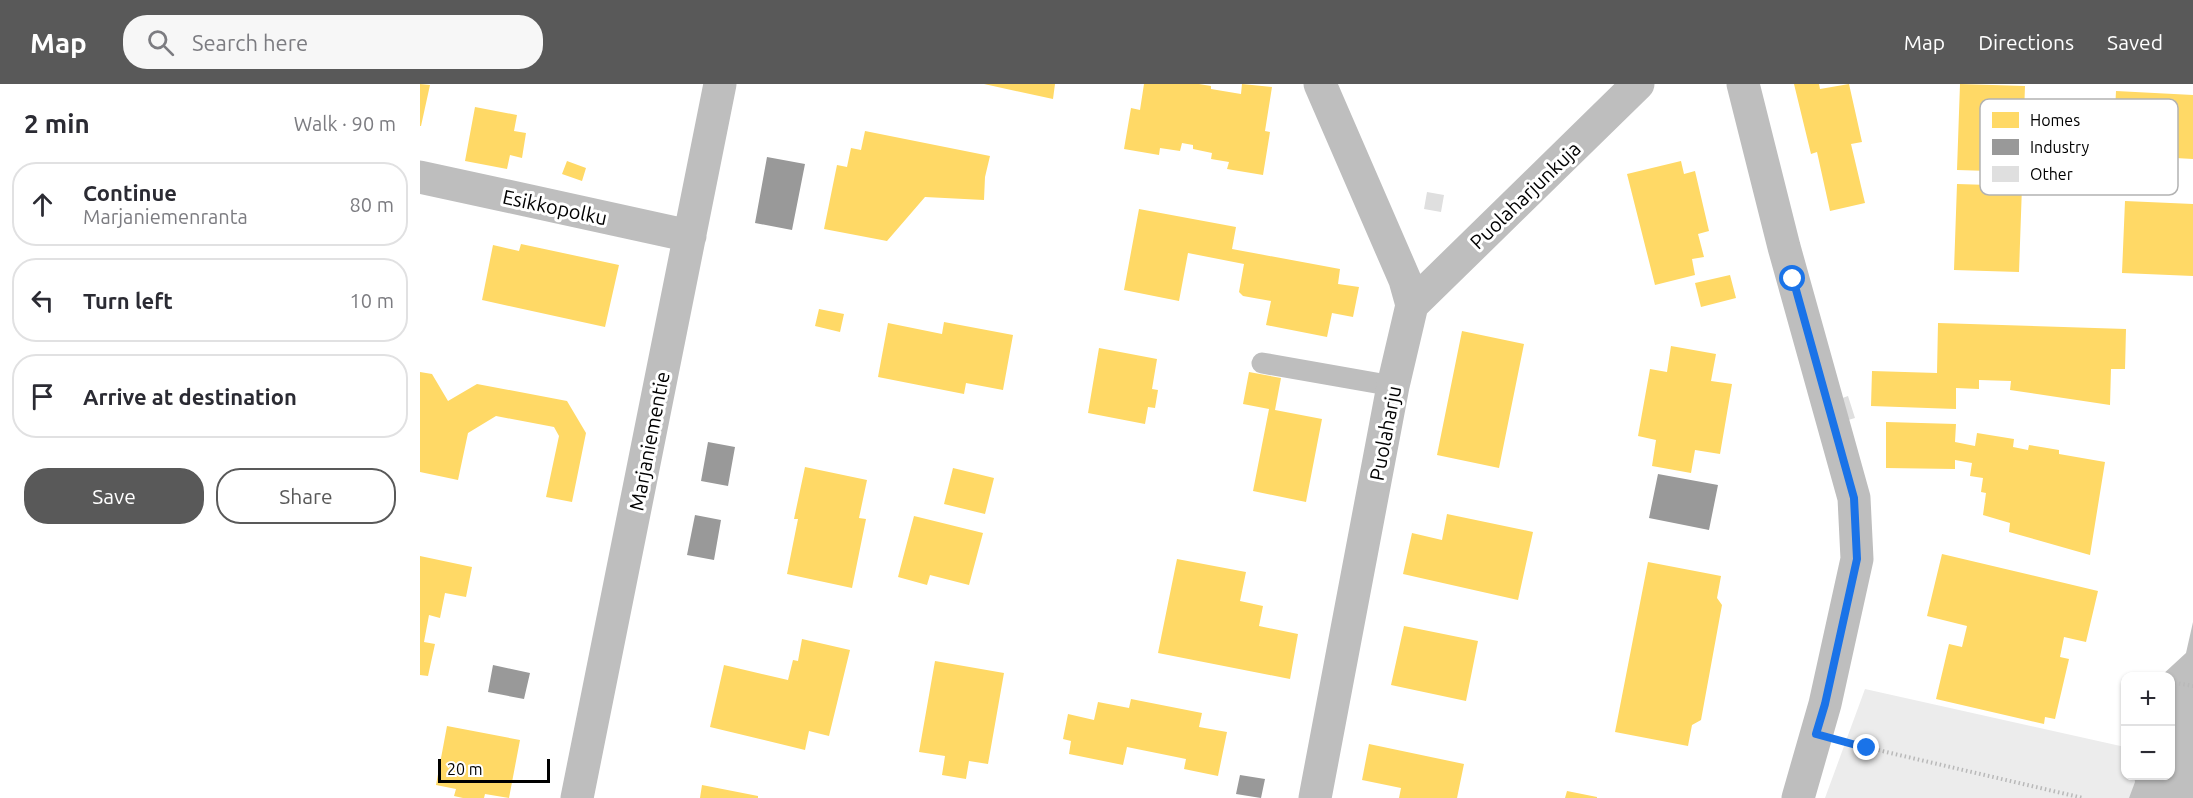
<!DOCTYPE html>
<meta charset="utf-8">
<style>
:root{--surface:#fff;--page:#f7f7f7;--text:#2b2b33;--muted:#7c7c81;--line:#e1e1e2;--accent:#595959}
body{margin:0;font-family:Ubuntu,sans-serif;background:var(--page);color:var(--text)}
.controls{position:absolute;right:18px;bottom:18px;display:grid;overflow:hidden;border-radius:12px;box-shadow:0 2px 4px #0004}
.controls button{width:54px;height:54px;display:grid;place-items:center;padding:0;border:0;border-bottom:2px solid var(--line);background:var(--surface);color:var(--text);font:30px sans-serif}
.scale{position:absolute;left:18px;bottom:15px;width:112px;box-sizing:border-box;padding-left:6px;border:3px solid #000;border-top:0;font-size:16px;line-height:21px;white-space:nowrap;color:#000;-webkit-text-stroke:4px #fff;paint-order:stroke}
.stop{position:absolute;width:18px;height:18px;margin:-14px;border:4px solid #1a73e8;border-radius:50%;background:#fff}
.stop.end{background:#1a73e8;border-color:#fff;box-shadow:0 2px 6px #0008}
.list{margin:0;padding:0;list-style:none}
h2{display:flex;justify-content:space-between;align-items:center;height:78px;margin:0;padding:0 24px;font-size:26px}
h2 small{font-size:20px;font-weight:400;color:var(--muted)}
.list li{display:grid;grid-template-columns:39px 1fr auto;gap:18px;align-items:center;box-sizing:border-box;height:84px;margin:0 12px 12px;padding:0 12px;border:2px solid var(--line);border-radius:24px}
.list b{display:block;font-size:22px;white-space:nowrap}
.list p{margin:0;font-size:20px;white-space:nowrap;color:var(--muted)}
.list em{font-size:20px;font-style:normal;color:var(--muted)}
.actions{display:flex;gap:12px;padding:18px 24px}
.actions a{flex:1;padding:14px 0;border:2px solid var(--accent);border-radius:24px;text-align:center;font-size:21px;color:var(--accent)}
.actions .main{background:var(--accent);color:#fff}
.icon{flex:none;width:33px;height:33px;fill:none;stroke:currentColor;stroke-width:2;stroke-linecap:round;stroke-linejoin:round}
.map{position:relative;flex:none;width:1773px;height:714px;overflow:hidden}
header{display:flex;align-items:center;gap:36px;box-sizing:border-box;height:84px;padding:0 30px;background:var(--accent);color:#fff}
header strong{font-size:28px}
nav{display:flex;gap:33px;margin-inline-start:auto;font-size:21px}
.search{width:420px;height:54px;background:var(--page);display:flex;align-items:center;gap:15px;box-sizing:border-box;padding:0 21px;border-radius:24px;color:var(--muted);font-size:22px}
main{display:flex}
aside{flex:1;background:var(--surface)}
.map>svg:first-child{display:block}
</style>
<header>
<strong>Map</strong>
<div class="search"><svg class="icon" aria-label="search" viewBox="0 0 24 24"><circle cx="10" cy="10" r="6"/><path d="M15 15l6 6"/></svg>Search here</div>
<nav><a>Map</a><a>Directions</a><a>Saved</a></nav>
</header>
<main>
<aside>
<h2>2 min<small>Walk · 90 m</small></h2>
<ul class="list">
<li><svg class="icon" aria-label="ahead" viewBox="0 0 24 24"><path d="M12 20V5M6 11l6-6 6 6"/></svg><div><b>Continue</b><p>Marjaniemenranta</p></div><em>80 m</em></li>
<li><svg class="icon" aria-label="left" viewBox="0 0 24 24"><path d="M17 20v-9H6M10 6l-5 5 5 5"/></svg><div><b>Turn left</b></div><em>10 m</em></li>
<li><svg class="icon" aria-label="arrive" viewBox="0 0 24 24"><path d="M6 21V4h12l-3 4 3 4H6"/></svg><div><b>Arrive at destination</b></div></li>
</ul>
<div class="actions"><a class="main">Save</a><a>Share</a></div>
</aside>
<div class="map">
<svg width="1773" height="714" viewBox="0 0 1773 714">
<rect width="100%" height="100%" fill="#fff"/>
<path fill="#ececec" d="M 1445,605 L 1705,663 L 1706,692 L 1750,692 L 1773,708 L 1773,714 L 1405,714 Z"/>
<path fill="#bfbfbf" d="M 1773,538 L 1773,714 L 1709,714 L 1715,698 L 1714,692 L 1750,692 L 1750,592 L 1741,592 L 1766,569 Z"/>
<path fill="#ffd966" d="M 0,0 L 10,1 L 1,42 L 0,42 Z
M 564,0 L 635,0 L 633,15 Z
M 724,0 L 779,0 L 791,2 L 791,5 L 821,10 L 822,0 L 852,3 L 845,47 L 850,48 L 843,91 L 807,85 L 809,78 L 791,75 L 792,69 L 773,65 L 773,61 L 762,59 L 760,67 L 740,64 L 739,71 L 704,65 L 711,24 L 720,26 Z
M 1374,0 L 1399,0 L 1400,5 L 1429,0 L 1442,58 L 1431,60 L 1445,119 L 1410,127 L 1397,68 L 1391,70 Z
M 1540,0 L 1605,2 L 1602,88 L 1537,86 Z
M 1696,7 L 1773,11 L 1773,75 L 1720,72 L 1721,48 L 1694,47 Z
M 55,23 L 97,31 L 94,47 L 106,49 L 102,74 L 90,71 L 87,85 L 45,77 Z
M 445,47 L 570,72 L 565,93 L 564,116 L 505,113 L 467,157 L 404,145 L 417,81 L 427,83 L 431,64 L 441,66 Z
M 147,77 L 166,84 L 162,97 L 142,90 Z
M 1261,77 L 1264,90 L 1275,87 L 1289,147 L 1278,150 L 1284,173 L 1272,175 L 1275,191 L 1235,201 L 1207,90 Z
M 1537,100 L 1602,102 L 1599,188 L 1534,186 Z
M 1705,117 L 1773,120 L 1773,192 L 1702,189 Z
M 719,125 L 816,143 L 812,165 L 920,185 L 918,200 L 939,203 L 933,233 L 912,229 L 907,253 L 846,241 L 851,217 L 823,212 L 819,208 L 824,180 L 768,169 L 759,217 L 704,206 Z
M 101,160 L 199,181 L 185,243 L 62,216 L 73,161 L 99,167 Z
M 1310,191 L 1316,214 L 1281,223 L 1275,199 Z
M 399,225 L 424,230 L 420,248 L 395,242 Z
M 524,238 L 593,251 L 583,306 L 546,299 L 544,310 L 458,293 L 468,239 L 522,250 Z
M 1518,239 L 1706,245 L 1705,285 L 1691,285 L 1690,321 L 1590,306 L 1591,297 L 1559,296 L 1559,305 L 1536,304 L 1536,325 L 1451,322 L 1452,287 L 1517,289 Z
M 1042,247 L 1104,260 L 1079,384 L 1017,371 Z
M 1251,262 L 1296,270 L 1291,297 L 1312,300 L 1300,370 L 1275,366 L 1271,389 L 1232,382 L 1236,356 L 1218,352 L 1230,285 L 1247,288 Z
M 679,264 L 737,275 L 732,305 L 738,306 L 735,324 L 728,323 L 725,340 L 668,329 Z
M 0,288 L 12,290 L 28,317 L 57,300 L 147,317 L 166,349 L 152,418 L 126,413 L 139,352 L 134,343 L 76,332 L 48,349 L 38,396 L 0,388 Z
M 829,288 L 861,294 L 855,326 L 902,335 L 886,418 L 833,407 L 849,325 L 823,320 Z
M 1466,338 L 1536,340 L 1535,358 L 1555,362 L 1557,349 L 1594,355 L 1593,363 L 1608,366 L 1609,361 L 1639,366 L 1639,370 L 1685,378 L 1670,471 L 1589,448 L 1590,439 L 1563,431 L 1566,409 L 1561,408 L 1563,394 L 1550,392 L 1552,379 L 1535,376 L 1535,385 L 1466,384 Z
M 385,383 L 447,396 L 439,434 L 446,435 L 432,504 L 367,490 L 378,435 L 374,435 Z
M 533,384 L 574,394 L 565,430 L 524,420 Z
M 1027,430 L 1113,448 L 1098,516 L 983,490 L 992,449 L 1022,456 Z
M 494,432 L 563,449 L 549,501 L 510,491 L 507,501 L 478,493 Z
M 1522,470 L 1678,507 L 1666,558 L 1644,553 L 1640,573 L 1649,575 L 1635,635 L 1625,633 L 1624,640 L 1516,615 L 1529,560 L 1542,563 L 1547,542 L 1507,532 Z
M 0,472 L 52,483 L 46,513 L 25,509 L 20,534 L 9,531 L 4,558 L 15,560 L 8,592 L 0,591 Z
M 757,475 L 826,488 L 820,517 L 843,522 L 839,542 L 878,550 L 870,595 L 738,569 Z
M 1228,478 L 1301,492 L 1297,514 L 1302,521 L 1281,636 L 1272,641 L 1268,662 L 1195,648 Z
M 984,542 L 1058,557 L 1046,617 L 971,601 Z
M 382,555 L 430,566 L 409,652 L 389,647 L 385,666 L 290,643 L 304,581 L 368,596 L 373,576 L 378,577 Z
M 515,577 L 584,589 L 568,680 L 549,677 L 546,695 L 522,691 L 525,672 L 499,668 Z
M 711,615 L 782,629 L 779,643 L 807,648 L 798,692 L 764,685 L 766,675 L 707,663 L 703,681 L 649,670 L 651,657 L 643,655 L 648,630 L 674,636 L 678,618 L 709,624 Z
M 27,642 L 100,656 L 89,714 L 65,710 L 64,714 L 43,714 L 34,712 L 36,705 L 16,701 Z
M 949,660 L 1044,680 L 1037,714 L 979,714 L 981,704 L 942,696 Z
M 282,701 L 338,712 L 338,714 L 280,714 Z
M 1147,707 L 1177,713 L 1177,714 L 1145,714 Z"/>
<path fill="#999" d="M 347,73 L 385,80 L 372,146 L 335,139 Z
M 288,358 L 315,363 L 308,402 L 281,397 Z
M 1238,390 L 1298,401 L 1289,446 L 1229,434 Z
M 275,431 L 301,436 L 294,476 L 267,471 Z
M 73,581 L 110,589 L 104,615 L 68,608 Z
M 820,691 L 845,695 L 841,714 L 816,710 Z"/>
<path fill="#dfdfdf" d="M 1007,108 L 1024,111 L 1021,128 L 1004,125 Z
M 1428,312 L 1435,334 L 1425,337 L 1417,316 Z"/>
<g fill="none" stroke-linecap="round" stroke-linejoin="round">
<path stroke="#b9b9b9" stroke-width="4" stroke-dasharray="1.5 3" stroke-linecap="butt" d="M 1750,598 L 1773,602
M 1432,660 L 1663,714"/>
<path stroke="#bebebe" stroke-width="21" d="M 842,279 L 973,302"/>
<path stroke="#bebebe" stroke-width="33" d="M 1323,0 L 1364,163 L 1434,414 L 1437,475 L 1405,620 L 1378,714
M 0,93 L 270,152
M 992,221 L 1218,0
M 157,714 L 300,0
M 895,714 L 973,302 L 992,221 L 985,196 L 900,0"/>
</g>
<g fill="none" stroke-linecap="round" stroke-linejoin="round">
<path stroke="#1a73e8" stroke-width="8" d="M 1373,195 L 1434,414 L 1437,475 L 1405,620 L 1396,650 L 1447,664"/>
</g>
<g text-anchor="middle" dominant-baseline="central" stroke-width="6" stroke-linejoin="round" paint-order="stroke">
<g font-size="20" fill="#000" stroke="#fff">
<text transform="translate(1105 111) rotate(-44)">Puolaharjunkuja</text>
<text transform="translate(135 123) rotate(12)">Esikkopolku</text>
<text transform="translate(965 349) rotate(-79)">Puolaharju</text>
<text transform="translate(229 357) rotate(-79)">Marjaniementie</text>
</g>
</g>
<rect x="1560" y="15" width="198" height="96" rx="9" fill="#fff" stroke="#b2b2b2" stroke-width="1.5"/>
<rect x="1572" y="28" width="27" height="16" fill="#ffd966"/>
<rect x="1572" y="55" width="27" height="16" fill="#999"/>
<rect x="1572" y="82" width="27" height="16" fill="#dfdfdf"/>
<g font-size="16" fill="#000">
<text x="1610" y="42">Homes</text>
<text x="1610" y="69">Industry</text>
<text x="1610" y="96">Other</text>
</g>
</svg>
<div class="controls">
<button>+</button>
<button>−</button>
</div>
<div class="scale">20 m</div>
<div class="stop" style="left:1373px;top:195px"></div>
<div class="stop end" style="left:1447px;top:664px"></div>
</div>
</main>
